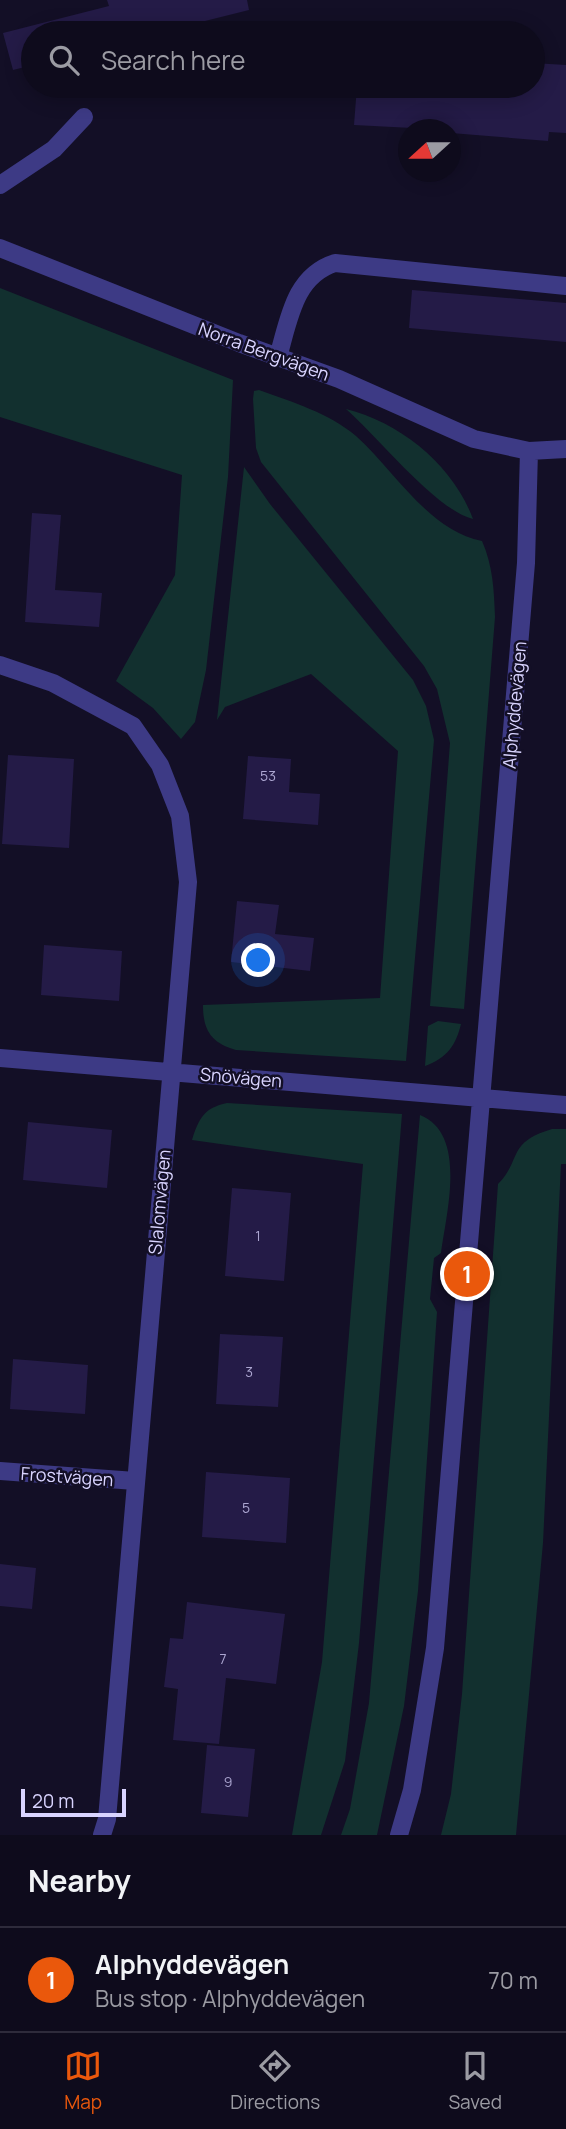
<!DOCTYPE html>
<meta charset="utf-8">
<style>
:root{--surface:#0e0b1c;--page:#1c1929;--text:#f1f3f6;--muted:#9b9ba3;--line:#2e2b3b;--accent:#ea580c}
body{margin:0;font-family:Manrope,sans-serif;background:var(--page);color:var(--text)}
.compass{position:absolute;left:398px;top:119px;width:63px;height:63px;border-radius:50%;background:var(--surface);box-shadow:0 4px 18px #0003;rotate:249deg}
.scale{position:absolute;left:21px;bottom:18px;width:105px;box-sizing:border-box;padding-left:7px;border:4px solid #d9d4ff;border-top:0;font-size:19px;line-height:24px;white-space:nowrap;color:#d9d4ff;-webkit-text-stroke:5px #130f26;paint-order:stroke}
.you{position:absolute;left:259px;top:961px;width:24px;height:24px;margin:-18px;border:5px solid #fff;border-radius:50%;background:#1a73e8;box-shadow:0 0 0 10px #1a73e833}
.badge{display:grid;place-items:center;width:46px;height:46px;border-radius:50%;background:var(--accent);color:#fff;font-size:23px;font-weight:700}
.pin{position:absolute;translate:-50% -50%;border:4px solid #fff;box-shadow:0 2px 7px #0006}
.list{margin:0;padding:0;list-style:none}
h2{display:flex;justify-content:space-between;align-items:center;height:91px;margin:0;padding:0 28px;font-size:30px}
h2 small{font-size:23px;font-weight:400;color:var(--muted)}
.list li{display:grid;grid-template-columns:46px 1fr auto;gap:21px;align-items:center;box-sizing:border-box;height:105px;padding:0 28px;border-top:2px solid var(--line)}
.list b{display:block;font-size:26px;white-space:nowrap}
.list p{margin:0;font-size:23px;white-space:nowrap;color:var(--muted)}
.list em{font-size:23px;font-style:normal;color:var(--muted)}
.icon{flex:none;width:38px;height:38px;fill:none;stroke:currentColor;stroke-width:2;stroke-linecap:round;stroke-linejoin:round}
.map{position:relative;flex:none;width:566px;height:1835px;overflow:hidden}
.search{position:absolute;background:var(--surface);box-shadow:0 4px 18px #0003;left:21px;right:21px;top:21px;height:77px;display:flex;align-items:center;gap:18px;box-sizing:border-box;padding:0 24px;border-radius:38px;color:var(--muted);font-size:26px}
.sheet{height:196px;background:var(--surface)}
nav{display:flex;justify-content:space-around;align-items:center;box-sizing:border-box;height:98px;border-top:2px solid var(--line);background:var(--surface);font-size:19px;color:var(--muted)}
nav a{display:grid;justify-items:center;gap:4px}
nav .on{color:var(--accent)}
.map>svg:first-child{display:block}
</style>
<div class="map">
<svg width="566" height="1835" viewBox="0 0 566 1835">
<rect width="100%" height="100%" fill="#130f26"/>
<path fill="#12302f" d="M 0,288 L 233,380 L 228,477 L 206,670 L 195,722 L 181,739 L 153,708 L 116,681 L 175,575 L 182,475 L 0,417 Z
M 259,390 C 292,402 329,413 356,436 C 395,471 428,530 482,541 C 493,566 494,590 495,617 L 464,1009 L 430,1006 L 450,743 L 437,689 L 424,666 L 261,462 L 256,448 L 253,399 L 254,391 Z
M 346,409 C 401,423 453,465 473,519 C 436,510 378,437 346,409 Z
M 244,467 L 270,504 L 413,680 L 426,706 L 434,740 L 406,1061 L 236,1050 C 211,1043 203,1030 203,1005 L 380,998 L 398,751 L 311,674 L 225,707 L 217,720 Z
M 438,1021 L 461,1024 C 456,1045 447,1058 425,1066 L 428,1026 Z
M 227,1103 L 402,1114 L 359,1643 L 345,1761 L 321,1835 L 292,1835 L 322,1662 L 363,1164 L 192,1140 C 199,1118 204,1108 227,1103 Z
M 420,1115 C 468,1134 446,1214 441,1253 L 434,1258 L 430,1299 L 437,1312 L 418,1591 L 404,1706 L 377,1835 L 341,1835 L 350,1809 L 369,1703 Z
M 552,1129 L 566,1129 L 566,1164 L 561,1164 L 543,1543 L 516,1835 L 441,1835 L 451,1794 L 462,1694 L 498,1184 C 523,1158 506,1143 552,1129 Z"/>
<path fill="#241b47" d="M 107,0 L 247,0 L 249,10 L 157,33 L 33,33 L 33,65 L 13,70 L 3,33 L 109,6 Z
M 533,63 L 566,65 L 566,133 L 549,132 L 548,141 L 451,133 L 451,130 L 354,125 L 357,86 L 533,86 Z
M 412,290 L 566,303 L 566,342 L 409,328 Z
M 32,513 L 61,515 L 55,590 L 102,593 L 99,627 L 25,622 Z
M 8,755 L 74,759 L 69,848 L 2,844 Z
M 248,756 L 291,759 L 289,792 L 320,794 L 318,825 L 243,819 Z
M 237,901 L 279,905 L 275,934 L 314,938 L 310,971 L 231,962 Z
M 44,945 L 122,951 L 119,1001 L 41,995 Z
M 28,1122 L 112,1130 L 107,1188 L 23,1180 Z
M 232,1188 L 291,1193 L 284,1281 L 225,1276 Z
M 220,1334 L 283,1337 L 278,1407 L 216,1404 Z
M 13,1359 L 88,1365 L 85,1414 L 10,1409 Z
M 206,1472 L 290,1478 L 286,1543 L 202,1537 Z
M 0,1564 L 36,1568 L 32,1609 L 0,1606 Z
M 187,1602 L 285,1614 L 276,1684 L 226,1678 L 219,1744 L 173,1740 L 178,1689 L 164,1687 L 170,1638 L 183,1639 Z
M 207,1745 L 255,1749 L 248,1817 L 201,1813 Z"/>
<g fill="none" stroke-linecap="round" stroke-linejoin="round">
<path stroke="#3d3a85" stroke-width="18" d="M 0,185 L 54,149 L 84,117
M 0,248 L 239,343 L 339,379 L 474,439 L 529,451 L 566,449
M 278,357 C 289,320 294,276 335,263 L 566,286
M 0,665 L 53,683 L 133,726 L 160,765 L 180,816 L 188,882 L 107,1819 L 102,1835
M 0,1058 L 566,1105
M 0,1471 L 135,1481
M 399,1835 L 412,1790 L 435,1648 L 526,563 L 529,451"/>
</g>
<g text-anchor="middle" dominant-baseline="central" stroke-width="5" stroke-linejoin="round" paint-order="stroke">
<g font-size="14" fill="#aca6d1">
<text x="268" y="775">53</text>
<text x="258" y="1235">1</text>
<text x="249" y="1371">3</text>
<text x="246" y="1507">5</text>
<text x="223" y="1658">7</text>
<text x="228" y="1781">9</text>
</g>
<g font-size="18" fill="#d9d4ff" stroke="#130f26">
<text transform="translate(264 351) rotate(20)">Norra Bergvägen</text>
<text transform="translate(514 705) rotate(-85)">Alphyddevägen</text>
<text transform="translate(241 1077) rotate(5)">Snövägen</text>
<text transform="translate(159 1202) rotate(-85)">Slalomvägen</text>
<text transform="translate(67 1476) rotate(4)">Frostvägen</text>
</g>
</g>
</svg>
<svg class="compass" viewBox="-18 -18 36 36"><path d="M0-13l5 13h-10z" fill="#e53935"/><path d="M0 13l5-13h-10z" fill="#9b9ba3"/></svg>
<div class="scale">20 m</div>
<div class="you"></div>
<div class="pin badge" style="left:467px;top:1274px">1</div>
<div class="search"><svg class="icon" aria-label="search" viewBox="0 0 24 24"><circle cx="10" cy="10" r="6"/><path d="M15 15l6 6"/></svg>Search here</div>
</div>
<section class="sheet">
<h2>Nearby<small></small></h2>
<ul class="list">
<li><span class="badge">1</span><div><b>Alphyddevägen</b><p>Bus stop · Alphyddevägen</p></div><em>70 m</em></li>
</ul>
</section>
<nav>
<a class="on"><svg class="icon" aria-label="map" viewBox="0 0 24 24"><path d="M3 6l6-2 6 2 6-2v14l-6 2-6-2-6 2zM9 4v14M15 6v14"/></svg>Map</a>
<a><svg class="icon" aria-label="directions" viewBox="0 0 24 24"><path d="M12 3l9 9-9 9-9-9zM9 14v-3h6M13 9l2 2-2 2"/></svg>Directions</a>
<a><svg class="icon" aria-label="saved" viewBox="0 0 24 24"><path d="M7 4h10v16l-5-4-5 4z"/></svg>Saved</a>
</nav>
